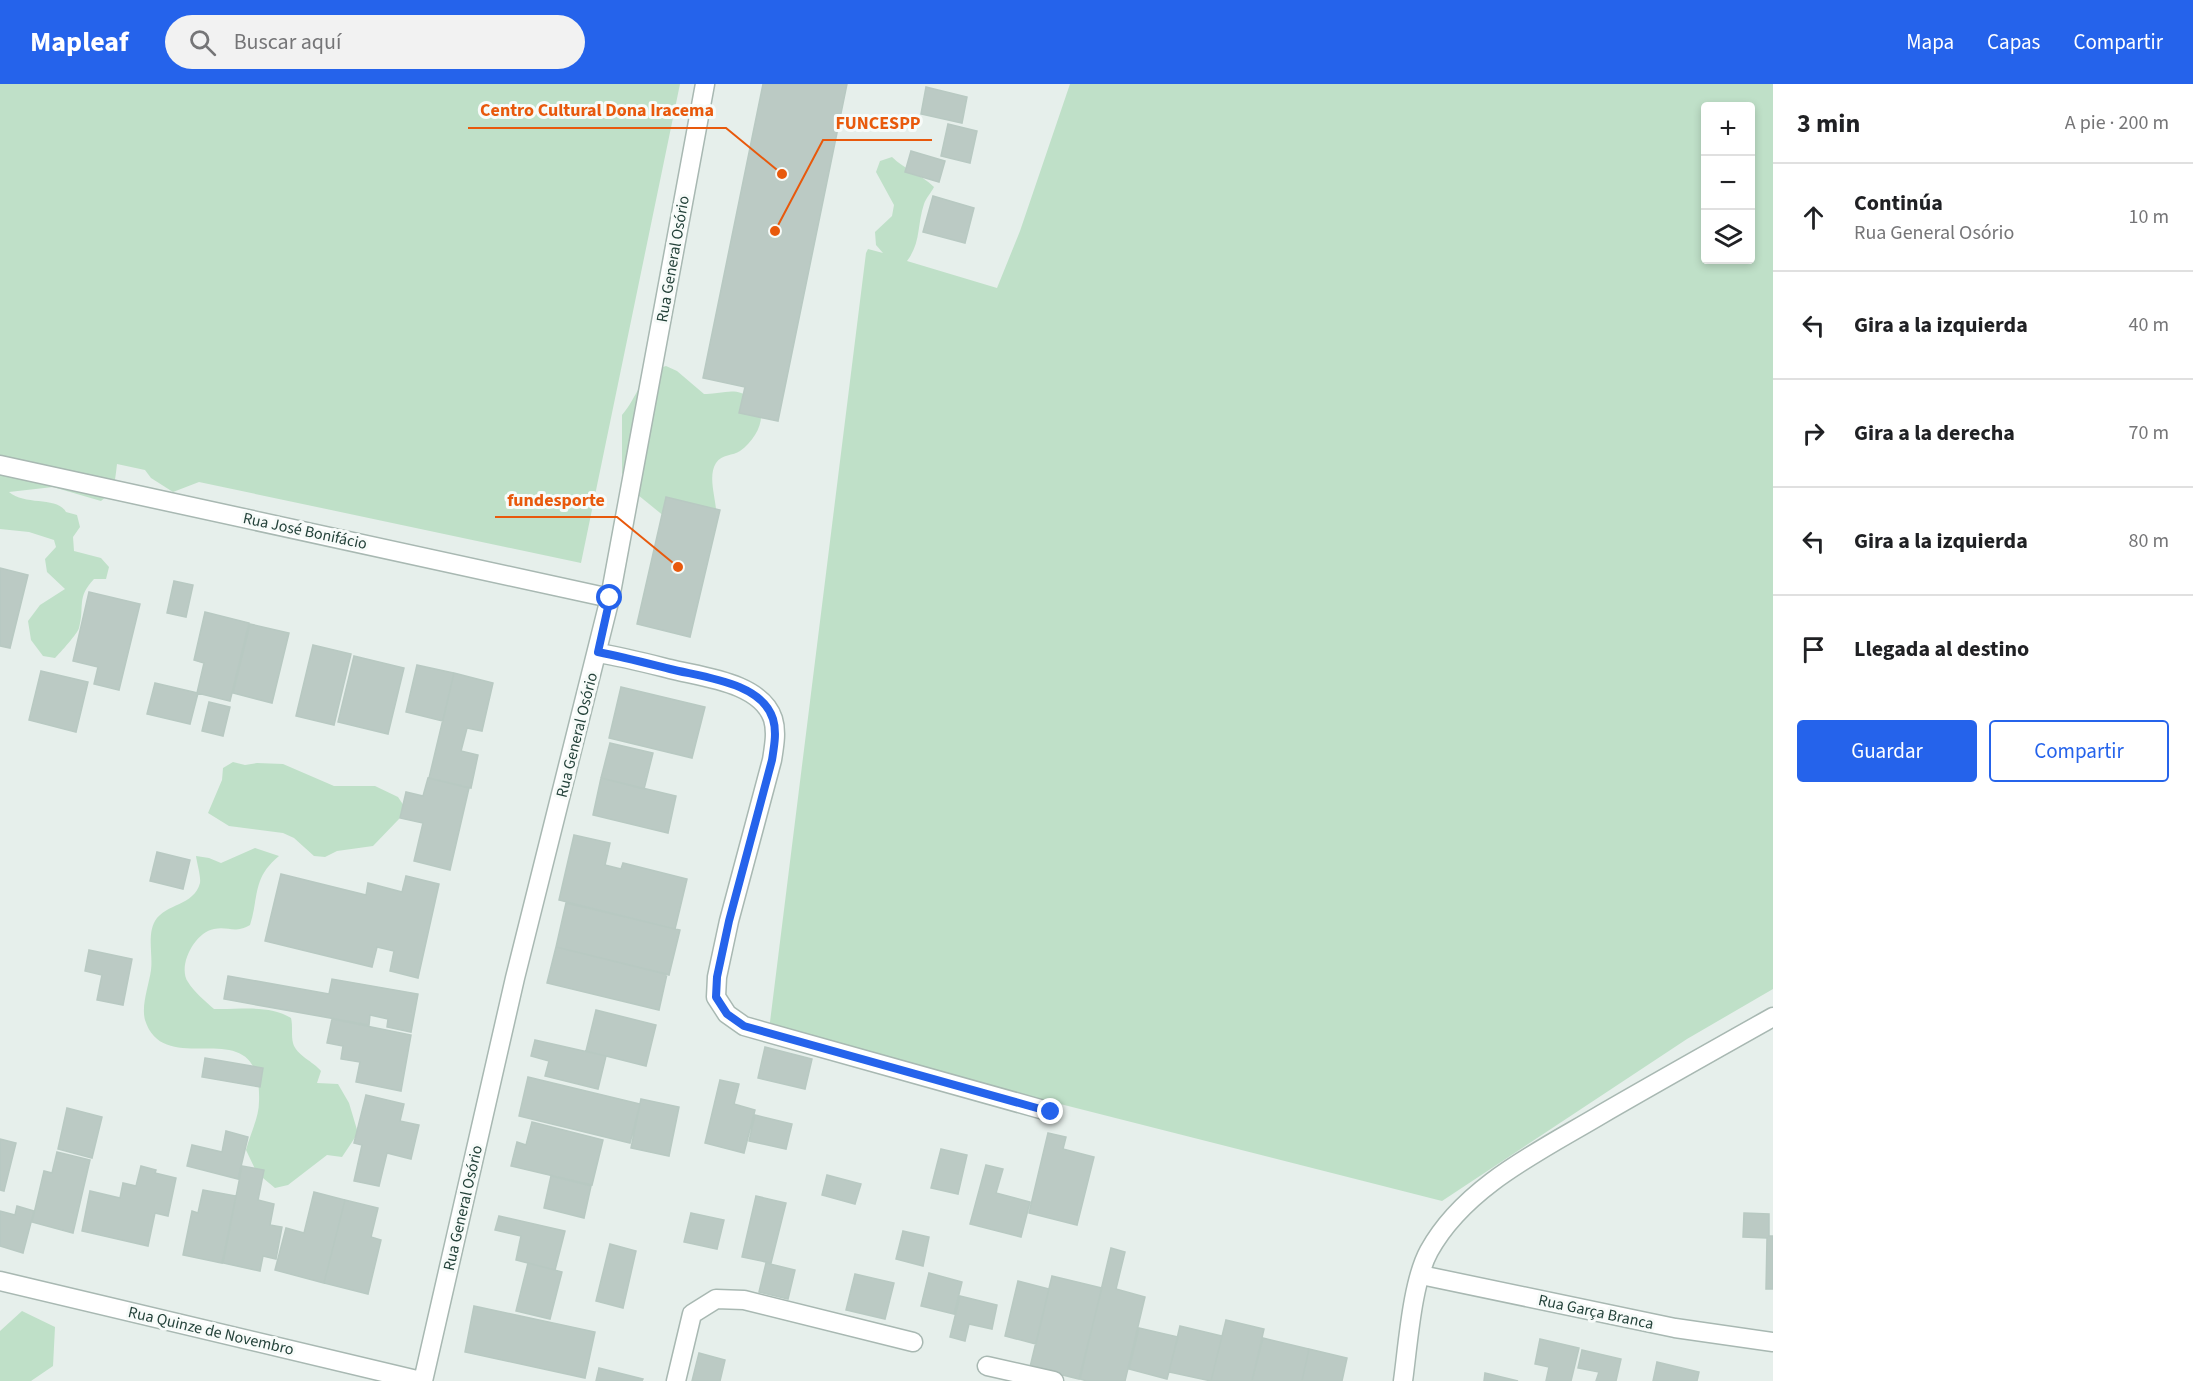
<!DOCTYPE html>
<html lang="es">
<meta charset="utf-8">
<style>
:root{--surface:#fff;--page:#f2f2f2;--text:#202124;--muted:#757577;--line:#e0e0e0;--accent:#2563eb}
body{margin:0;font-family:"Source Sans 3",sans-serif;background:var(--page);color:var(--text)}
.controls{position:absolute;right:18px;top:18px;display:grid;overflow:hidden;border-radius:6px;box-shadow:0 3px 9px #0003}
.controls button{width:54px;height:54px;display:grid;place-items:center;padding:0;border:0;border-bottom:2px solid var(--line);background:var(--surface);color:var(--text);font:30px sans-serif}
.stop{position:absolute;width:18px;height:18px;margin:-14px;border:4px solid #2563eb;border-radius:50%;background:#fff}
.stop.end{background:#2563eb;border-color:#fff;box-shadow:0 2px 6px #0008}
.list{margin:0;padding:0;list-style:none}
h2{display:flex;justify-content:space-between;align-items:center;height:78px;margin:0;padding:0 24px;font-size:26px}
h2 small{font-size:20px;font-weight:400;color:var(--muted)}
.list li{display:grid;grid-template-columns:39px 1fr auto;gap:18px;align-items:center;box-sizing:border-box;height:108px;padding:0 24px;border-top:2px solid var(--line)}
.list b{display:block;font-size:22px;white-space:nowrap}
.list p{margin:0;font-size:20px;white-space:nowrap;color:var(--muted)}
.list em{font-size:20px;font-style:normal;color:var(--muted)}
.actions{display:flex;gap:12px;padding:18px 24px}
.actions a{flex:1;padding:14px 0;border:2px solid var(--accent);border-radius:6px;text-align:center;font-size:21px;color:var(--accent)}
.actions .main{background:var(--accent);color:#fff}
.icon{flex:none;width:33px;height:33px;fill:none;stroke:currentColor;stroke-width:2;stroke-linecap:round;stroke-linejoin:round}
.map{position:relative;flex:none;width:1773px;height:1297px;overflow:hidden}
header{display:flex;align-items:center;gap:36px;box-sizing:border-box;height:84px;padding:0 30px;background:var(--accent);color:#fff}
header strong{font-size:28px}
nav{display:flex;gap:33px;margin-inline-start:auto;font-size:21px}
.search{width:420px;height:54px;background:var(--page);display:flex;align-items:center;gap:15px;box-sizing:border-box;padding:0 21px;border-radius:33px;color:var(--muted);font-size:22px}
main{display:flex}
aside{flex:1;background:var(--surface)}
.map>svg:first-child{display:block}
</style>
<header>
<strong>Mapleaf</strong>
<div class="search"><svg class="icon" aria-label="search" viewBox="0 0 24 24"><circle cx="10" cy="10" r="6"/><path d="M15 15l6 6"/></svg>Buscar aquí</div>
<nav><a>Mapa</a><a>Capas</a><a>Compartir</a></nav>
</header>
<main>
<div class="map">
<svg width="1773" height="1297" viewBox="0 0 1773 1297">
<rect width="100%" height="100%" fill="#e6efeb"/>
<path fill="#bfe0c8" fill-rule="evenodd" d="M 0,0 L 680,0 L 581,479 L 199,398 L 173,408 L 151,394 L 145,386 L 117,380 C 115,397 115,407 101,417 L 53,403 L 9,408 C 25,422 57,412 66,428 L 77,431 L 80,443 L 73,453 L 74,467 L 101,474 L 109,483 L 106,495 L 94,495 C 76,514 85,522 79,544 C 78,549 60,569 55,574 L 43,572 L 31,556 L 28,537 L 40,521 L 65,505 L 47,488 L 45,475 L 56,463 L 54,456 L 29,448 L 0,445 Z
M 1070,0 L 1773,0 L 1773,905 L 1687,955 L 1442,1117 L 769,946 L 866,169 L 868,165 L 883,169 L 876,161 L 875,148 L 892,132 L 894,121 L 876,88 L 880,77 L 892,73 C 905,86 921,90 934,103 C 931,109 926,114 924,120 C 917,141 921,159 907,177 L 997,204 L 1020,147 ZM 1706,22 L 1750,22 L 1750,176 L 1706,176 Z
M 666,282 L 677,287 L 704,310 C 716,311 729,305 741,309 C 774,319 761,352 740,367 C 733,372 722,370 716,379 C 708,391 715,412 716,425 L 670,437 L 638,411 L 622,389 L 622,331 C 638,313 640,289 666,282 Z
M 233,678 L 245,681 L 257,679 L 283,680 L 334,702 L 375,702 L 398,713 L 406,725 L 399,735 L 373,762 L 337,767 L 325,773 L 314,772 L 294,754 L 283,749 L 229,742 L 208,729 L 222,696 L 223,684 Z
M 255,764 L 279,772 C 252,794 259,813 250,841 C 234,850 229,842 214,845 C 195,848 177,882 188,898 C 194,908 205,917 214,925 C 239,926 269,920 291,934 C 293,942 291,952 293,959 C 296,971 314,978 321,987 L 317,999 L 338,1000 L 349,1019 L 358,1049 L 342,1073 L 327,1071 L 288,1101 L 275,1104 L 257,1089 L 246,1066 C 250,1051 259,1033 259,1018 C 263,921 165,1000 145,936 C 141,921 149,901 151,886 C 153,871 147,851 155,837 C 166,819 194,822 200,799 C 201,792 197,780 196,772 L 209,774 L 221,779 Z
M 22,1227 L 55,1243 L 53,1282 L 31,1297 L 0,1297 L 0,1247 Z"/>
<path fill="#bbcac4" stroke="#b8c9c2" stroke-width="1.5" d="M 763,0 L 847,0 L 778,337 L 739,329 L 745,303 L 703,294 Z
M 926,3 L 967,13 L 962,39 L 921,30 Z
M 948,40 L 977,47 L 970,79 L 941,72 Z
M 911,67 L 945,77 L 939,98 L 905,88 Z
M 933,112 L 974,124 L 965,159 L 923,148 Z
M 666,413 L 720,426 L 690,553 L 637,540 Z
M 0,484 L 28,491 L 10,564 L 0,562 Z
M 174,497 L 193,501 L 186,533 L 167,529 Z
M 89,508 L 140,520 L 119,606 L 94,600 L 98,583 L 73,577 Z
M 205,528 L 249,539 L 230,617 L 197,609 L 204,579 L 194,576 Z
M 250,540 L 289,549 L 272,619 L 233,609 Z
M 313,561 L 351,570 L 334,641 L 296,632 Z
M 354,572 L 404,584 L 388,650 L 338,638 Z
M 417,581 L 454,589 L 443,637 L 406,628 Z
M 41,587 L 88,598 L 76,648 L 29,636 Z
M 454,589 L 493,599 L 482,647 L 467,644 L 461,667 L 478,671 L 471,704 L 429,694 Z
M 155,599 L 198,609 L 190,640 L 147,630 Z
M 621,603 L 705,623 L 692,674 L 609,654 Z
M 209,618 L 230,623 L 223,652 L 202,647 Z
M 610,659 L 653,669 L 644,705 L 601,694 Z
M 428,694 L 469,704 L 450,786 L 414,777 L 423,739 L 400,734 L 406,708 L 423,712 Z
M 601,694 L 676,712 L 668,749 L 593,731 Z
M 574,751 L 610,759 L 605,781 L 621,785 L 623,779 L 687,795 L 675,845 L 559,816 Z
M 157,768 L 190,776 L 183,805 L 150,797 Z
M 281,790 L 366,811 L 368,799 L 402,808 L 406,792 L 439,800 L 418,894 L 390,887 L 394,867 L 377,863 L 372,883 L 265,857 Z
M 566,819 L 680,846 L 669,891 L 556,863 Z
M 556,863 L 667,890 L 659,926 L 547,899 Z
M 89,866 L 132,875 L 123,921 L 97,916 L 102,891 L 85,887 Z
M 228,892 L 329,910 L 332,895 L 418,910 L 411,948 L 387,943 L 388,935 L 370,931 L 369,941 L 224,915 Z
M 596,926 L 656,941 L 646,982 L 586,967 Z
M 332,935 L 411,951 L 401,1007 L 356,998 L 360,978 L 341,975 L 343,962 L 327,959 Z
M 535,956 L 606,972 L 598,1005 L 545,992 L 549,977 L 531,972 Z
M 765,963 L 812,975 L 805,1005 L 758,994 Z
M 205,974 L 263,984 L 260,1003 L 202,993 Z
M 528,993 L 640,1020 L 630,1059 L 519,1032 Z
M 720,996 L 739,1000 L 734,1020 L 755,1026 L 744,1069 L 705,1059 Z
M 366,1011 L 404,1020 L 400,1037 L 419,1041 L 411,1075 L 387,1069 L 379,1102 L 354,1097 L 362,1061 L 354,1059 Z
M 641,1015 L 679,1023 L 669,1072 L 631,1064 Z
M 67,1024 L 102,1033 L 92,1074 L 58,1065 Z
M 755,1031 L 792,1040 L 786,1065 L 749,1057 Z
M 532,1038 L 603,1056 L 592,1101 L 511,1082 L 517,1058 L 526,1061 Z
M 226,1047 L 248,1053 L 238,1095 L 187,1082 L 192,1061 L 222,1068 Z
M 1048,1049 L 1066,1053 L 1063,1065 L 1094,1073 L 1077,1141 L 1029,1129 Z
M 0,1055 L 16,1059 L 4,1107 L 0,1106 Z
M 941,1065 L 967,1071 L 958,1110 L 931,1104 Z
M 57,1068 L 90,1076 L 73,1149 L 32,1138 L 44,1087 L 52,1089 Z
M 986,1081 L 1003,1085 L 996,1109 L 1030,1118 L 1021,1153 L 970,1140 Z
M 141,1082 L 156,1086 L 155,1089 L 176,1094 L 168,1132 L 155,1129 L 148,1162 L 82,1147 L 90,1107 L 120,1114 L 123,1099 L 136,1102 Z
M 242,1082 L 264,1086 L 258,1116 L 274,1120 L 270,1141 L 282,1143 L 276,1175 L 263,1172 L 260,1187 L 223,1179 Z
M 827,1091 L 861,1100 L 855,1120 L 822,1111 Z
M 551,1092 L 591,1102 L 584,1134 L 544,1124 Z
M 203,1106 L 236,1112 L 222,1179 L 183,1171 L 192,1127 L 198,1129 Z
M 314,1108 L 345,1116 L 324,1199 L 275,1186 L 286,1144 L 304,1149 Z
M 756,1112 L 786,1119 L 771,1179 L 742,1173 Z
M 345,1116 L 378,1124 L 371,1153 L 381,1156 L 368,1210 L 324,1199 Z
M 17,1122 L 34,1127 L 23,1169 L 0,1162 L 0,1127 L 15,1131 Z
M 691,1129 L 724,1136 L 717,1165 L 684,1158 Z
M 1744,1129 L 1769,1130 L 1769,1152 L 1773,1152 L 1773,1205 L 1766,1205 L 1767,1154 L 1743,1153 Z
M 499,1132 L 565,1147 L 555,1186 L 516,1176 L 521,1152 L 495,1146 Z
M 903,1147 L 929,1153 L 923,1182 L 896,1175 Z
M 610,1160 L 636,1167 L 623,1224 L 596,1217 Z
M 1111,1164 L 1125,1168 L 1116,1205 L 1145,1213 L 1125,1297 L 1087,1297 L 1080,1295 Z
M 528,1179 L 562,1188 L 550,1235 L 516,1227 Z
M 766,1179 L 795,1186 L 788,1215 L 759,1208 Z
M 929,1189 L 962,1198 L 954,1230 L 921,1222 Z
M 855,1190 L 894,1199 L 885,1235 L 846,1226 Z
M 1052,1192 L 1102,1204 L 1079,1295 L 1030,1283 Z
M 1018,1197 L 1049,1205 L 1036,1260 L 1005,1252 Z
M 960,1212 L 997,1221 L 992,1245 L 969,1240 L 965,1257 L 950,1253 Z
M 474,1222 L 595,1248 L 585,1294 L 465,1268 Z
M 1226,1236 L 1264,1245 L 1252,1297 L 1211,1297 Z
M 1180,1242 L 1222,1252 L 1211,1297 L 1169,1288 Z
M 1139,1244 L 1178,1253 L 1167,1295 L 1129,1285 Z
M 1263,1254 L 1309,1265 L 1302,1297 L 1252,1297 Z
M 1540,1255 L 1579,1264 L 1571,1297 L 1546,1297 L 1549,1283 L 1535,1280 Z
M 1309,1265 L 1347,1274 L 1342,1297 L 1302,1297 Z
M 1582,1266 L 1621,1275 L 1616,1297 L 1596,1297 L 1599,1288 L 1578,1284 Z
M 699,1269 L 725,1276 L 720,1297 L 692,1297 Z
M 1657,1278 L 1699,1288 L 1697,1297 L 1653,1297 Z
M 599,1284 L 643,1295 L 642,1297 L 596,1297 Z
M 1485,1289 L 1518,1297 L 1484,1297 Z"/>
<g fill="none" stroke-linecap="round" stroke-linejoin="round">
<defs>
<path id="service" d="M 1421,1191 L 1675,1244 L 1773,1258
M 676,1297 L 692,1230 L 716,1215 L 744,1216 L 913,1258"/>
<path id="minor" d="M 0,381 L 610,514
M 598,569 C 623,573 646,579 670,585 C 701,593 761,598 773,635 C 777,648 774,663 772,676 L 729,837 L 717,893 L 716,913 L 727,930 L 744,942 L 1051,1028
M 0,1197 L 421,1297
M 987,1282 L 1054,1297
M 423,1297 L 515,894 L 610,514 L 705,0
M 1403,1297 C 1408,1261 1412,1198 1429,1167 C 1465,1102 1540,1067 1602,1030 C 1659,997 1716,965 1773,933"/>
</defs>
<use href="#service" stroke="#a8b8b2" stroke-width="21"/>
<use href="#minor" stroke="#a8b8b2" stroke-width="21"/>
<use href="#service" stroke="#fff" stroke-width="18"/>
<use href="#minor" stroke="#fff" stroke-width="18"/>
</g>
<g fill="none" stroke-linecap="round" stroke-linejoin="round">
<path stroke="#2563eb" stroke-width="8" d="M 610,514 L 598,568 C 623,573 646,579 670,585 C 701,593 762,598 773,635 C 777,648 774,663 772,676 L 729,837 L 717,893 L 716,913 L 727,930 L 744,942 L 1051,1028"/>
</g>
<g text-anchor="middle" dominant-baseline="central" stroke-width="6" stroke-linejoin="round" paint-order="stroke">
<g font-size="16" fill="#24423a" stroke="#f7fbf9">
<text transform="translate(673 175) rotate(-80)">Rua General Osório</text>
<text transform="translate(305 447) rotate(12)">Rua José Bonifácio</text>
<text transform="translate(577 651) rotate(-76)">Rua General Osório</text>
<text transform="translate(463 1124) rotate(-77)">Rua General Osório</text>
<text transform="translate(1596 1228) rotate(12)">Rua Garça Branca</text>
<text transform="translate(211 1247) rotate(13)">Rua Quinze de Novembro</text>
</g>
</g>
<path fill="none" stroke="#e8590c" stroke-width="2" d="M782 90L726 44H468M775 147L823 56H932M678 483L617 433H495"/>
<g fill="#e8590c" stroke="#f7fbf9" stroke-width="2">
<circle cx="782" cy="90" r="6"/>
<circle cx="775" cy="147" r="6"/>
<circle cx="678" cy="483" r="6"/>
</g>
<g font-size="18" text-anchor="middle" font-weight="bold" fill="#e8590c" stroke="#f7fbf9" stroke-width="6" stroke-linejoin="round" paint-order="stroke">
<text x="597" y="32">Centro Cultural Dona Iracema</text>
<text x="878" y="45">FUNCESPP</text>
<text x="556" y="422">fundesporte</text>
</g>
</svg>
<div class="controls">
<button>+</button>
<button>−</button>
<button><svg class="icon" aria-label="layers" viewBox="0 0 24 24"><path d="M12 4l9 5-9 5-9-5zM3 14l9 5 9-5"/></svg></button>
</div>
<div class="stop" style="left:610px;top:514px"></div>
<div class="stop end" style="left:1051px;top:1028px"></div>
</div>
<aside>
<h2>3 min<small>A pie · 200 m</small></h2>
<ul class="list">
<li><svg class="icon" aria-label="ahead" viewBox="0 0 24 24"><path d="M12 20V5M6 11l6-6 6 6"/></svg><div><b>Continúa</b><p>Rua General Osório</p></div><em>10 m</em></li>
<li><svg class="icon" aria-label="left" viewBox="0 0 24 24"><path d="M17 20v-9H6M10 6l-5 5 5 5"/></svg><div><b>Gira a la izquierda</b></div><em>40 m</em></li>
<li><svg class="icon" aria-label="right" viewBox="0 0 24 24"><path d="M7 20v-9h11M14 6l5 5-5 5"/></svg><div><b>Gira a la derecha</b></div><em>70 m</em></li>
<li><svg class="icon" aria-label="left" viewBox="0 0 24 24"><path d="M17 20v-9H6M10 6l-5 5 5 5"/></svg><div><b>Gira a la izquierda</b></div><em>80 m</em></li>
<li><svg class="icon" aria-label="arrive" viewBox="0 0 24 24"><path d="M6 21V4h12l-3 4 3 4H6"/></svg><div><b>Llegada al destino</b></div></li>
</ul>
<div class="actions"><a class="main">Guardar</a><a>Compartir</a></div>
</aside>
</main>
